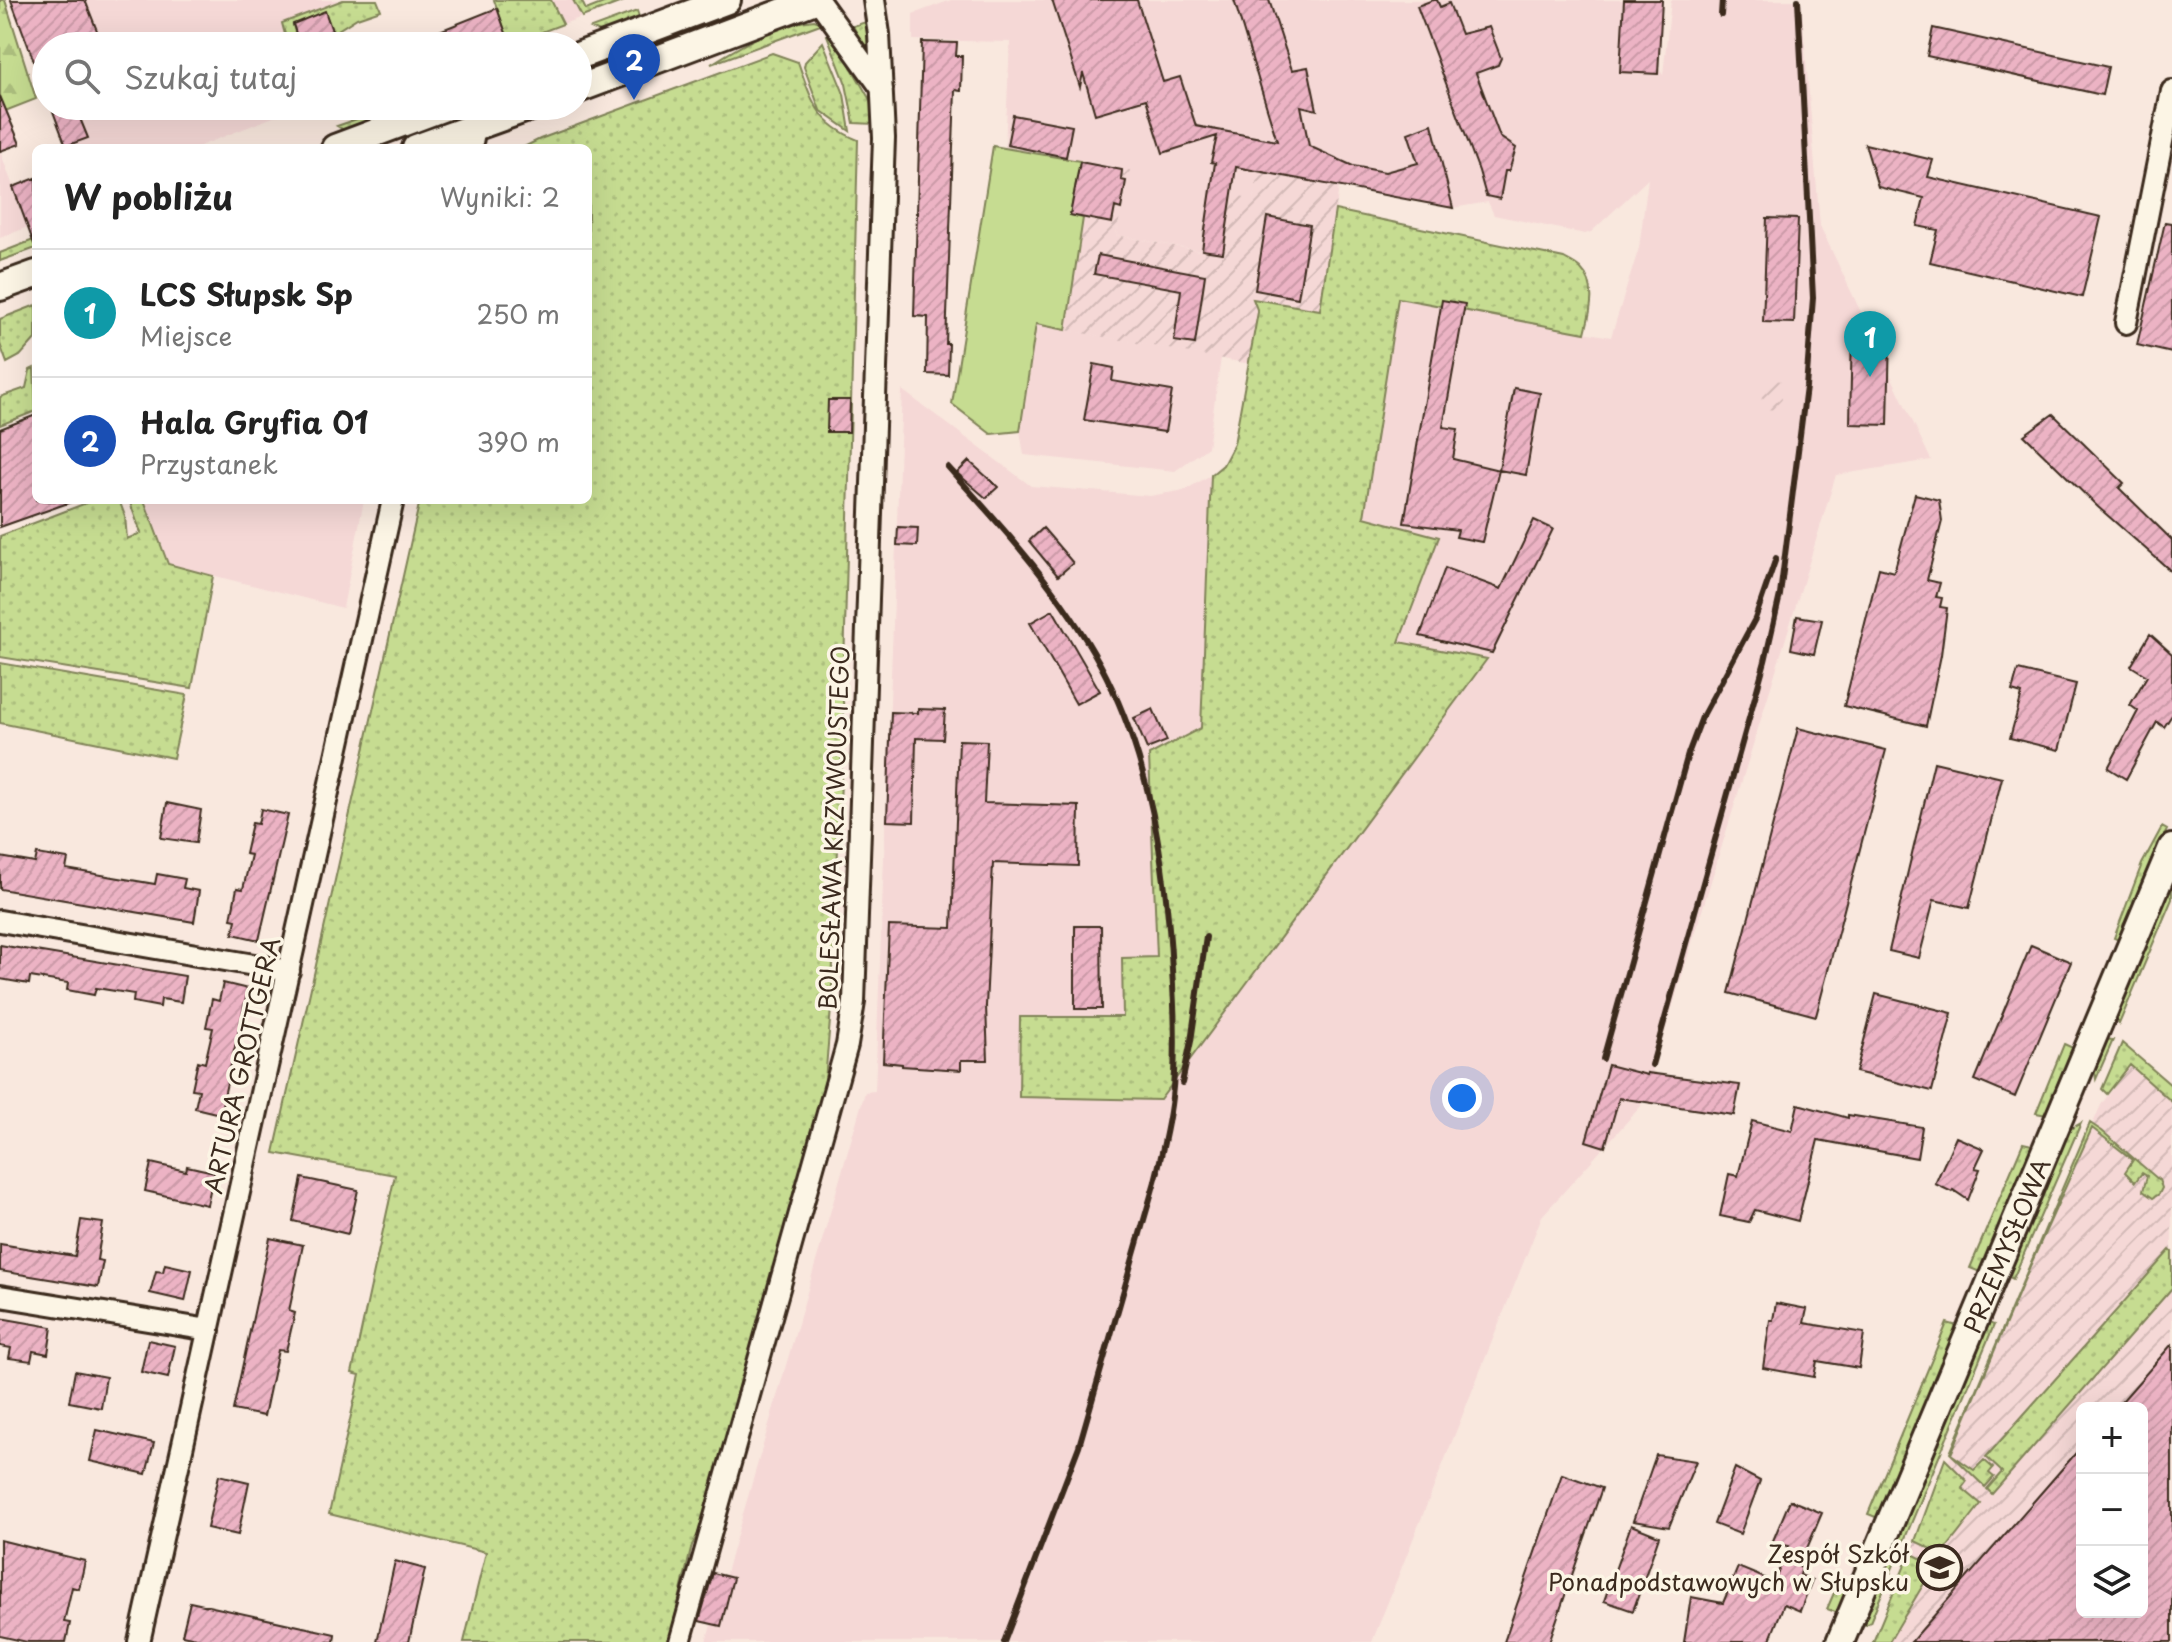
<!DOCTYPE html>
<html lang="pl">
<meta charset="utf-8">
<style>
:root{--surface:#fff;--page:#f2f2f2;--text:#222;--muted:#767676;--line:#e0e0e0;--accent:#3b2a1e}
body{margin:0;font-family:"Playpen Sans",sans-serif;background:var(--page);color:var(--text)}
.controls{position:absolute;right:24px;bottom:24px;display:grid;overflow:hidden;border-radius:12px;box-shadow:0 8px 32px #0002}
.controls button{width:72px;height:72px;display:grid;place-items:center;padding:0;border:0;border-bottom:2px solid var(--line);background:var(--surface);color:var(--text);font:40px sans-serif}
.you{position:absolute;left:1462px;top:1098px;width:28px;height:28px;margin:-20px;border:6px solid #fff;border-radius:50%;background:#1a73e8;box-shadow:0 0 0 12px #1a73e833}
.badge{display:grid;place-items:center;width:52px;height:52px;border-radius:50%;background:var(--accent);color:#fff;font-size:26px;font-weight:700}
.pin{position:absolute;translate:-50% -66px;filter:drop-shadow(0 2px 4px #0008)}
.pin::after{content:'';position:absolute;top:42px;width:28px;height:24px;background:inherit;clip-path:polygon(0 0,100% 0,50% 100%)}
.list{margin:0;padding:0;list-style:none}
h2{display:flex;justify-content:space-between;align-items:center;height:104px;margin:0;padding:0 32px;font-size:34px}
h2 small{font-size:26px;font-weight:400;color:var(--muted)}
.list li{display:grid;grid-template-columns:52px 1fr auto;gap:24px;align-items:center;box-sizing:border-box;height:128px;padding:0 32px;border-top:2px solid var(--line)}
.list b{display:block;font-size:30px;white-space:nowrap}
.list p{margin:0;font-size:26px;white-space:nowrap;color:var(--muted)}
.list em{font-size:26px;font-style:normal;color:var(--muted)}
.icon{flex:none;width:44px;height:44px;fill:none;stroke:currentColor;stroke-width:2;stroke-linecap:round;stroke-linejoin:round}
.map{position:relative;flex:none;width:2172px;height:1642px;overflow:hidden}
.search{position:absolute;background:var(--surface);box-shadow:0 8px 32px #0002;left:32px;top:32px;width:560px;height:88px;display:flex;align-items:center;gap:20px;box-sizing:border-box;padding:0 28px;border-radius:44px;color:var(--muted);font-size:30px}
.panel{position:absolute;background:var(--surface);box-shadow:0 8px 32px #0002;left:32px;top:144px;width:560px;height:360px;border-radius:12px}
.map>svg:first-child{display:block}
</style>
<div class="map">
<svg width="2172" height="1642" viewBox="0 0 2172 1642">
<defs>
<pattern id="industrial-furrows" width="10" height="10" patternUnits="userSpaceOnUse" patternTransform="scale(2)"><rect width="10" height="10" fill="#f5d8d6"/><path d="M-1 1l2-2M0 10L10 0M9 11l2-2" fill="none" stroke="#d3bab7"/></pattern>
<pattern id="grass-dots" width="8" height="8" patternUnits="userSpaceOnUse" patternTransform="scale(2)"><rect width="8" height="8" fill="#c6dc91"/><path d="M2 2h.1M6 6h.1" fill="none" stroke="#abbd7d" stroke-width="1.8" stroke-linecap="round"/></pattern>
<pattern id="forest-firs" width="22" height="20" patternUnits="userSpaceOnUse" patternTransform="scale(2)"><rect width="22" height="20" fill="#c6dc91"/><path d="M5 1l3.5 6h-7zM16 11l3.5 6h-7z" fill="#abbd7d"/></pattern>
<pattern id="building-hatch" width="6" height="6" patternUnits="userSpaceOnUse" patternTransform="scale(2)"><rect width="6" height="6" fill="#ecb3c4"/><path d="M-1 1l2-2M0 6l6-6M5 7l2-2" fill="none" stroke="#cb9aa8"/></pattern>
</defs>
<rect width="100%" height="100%" fill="#f9e8de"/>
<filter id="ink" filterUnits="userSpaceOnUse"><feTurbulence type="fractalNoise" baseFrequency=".0125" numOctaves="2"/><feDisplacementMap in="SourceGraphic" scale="16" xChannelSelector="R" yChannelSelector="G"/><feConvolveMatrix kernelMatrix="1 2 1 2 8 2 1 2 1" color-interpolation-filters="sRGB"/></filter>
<g filter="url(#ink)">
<path fill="#f5d8d6" d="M 11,0 L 343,0 L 288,22 L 294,46 L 46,46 L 46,92 Z
M 494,0 L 573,0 L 582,17 L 510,44 Z
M 951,0 L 1661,0 L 1659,69 L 1663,75 L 1671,0 L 1801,0 L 1820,226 L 1931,460 L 1836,475 L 1652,1073 L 1647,1073 L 1641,1106 L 1542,1216 L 1372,1642 L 706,1642 L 865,1092 L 875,1091 L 902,390 L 1031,486 L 1150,496 L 1185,490 L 1211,475 L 1201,728 L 1149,756 L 1157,958 L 1123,1017 L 1020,1017 L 1159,1100 L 1487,660 L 1399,642 L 1439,538 L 1364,518 L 1398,298 L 1611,337 L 1639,248 L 1648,179 L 1591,232 L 1585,234 L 1494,215 L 1488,202 L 1453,208 L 1259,171 L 1253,200 L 1211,190 L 1201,251 L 1116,235 L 1129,171 L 1005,147 L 1010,42 L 913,40 L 913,14 Z
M 51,106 L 301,106 L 195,148 L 67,148 Z
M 0,151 L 28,227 L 0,238 Z
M 1036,324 L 1221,358 L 1208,447 L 1175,471 L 1024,455 L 1020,431 Z
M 144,500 L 364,500 L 343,608 L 168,564 Z"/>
<path fill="url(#industrial-furrows)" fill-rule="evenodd" d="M 1080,161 L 1130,170 L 1116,235 L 1200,251 L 1211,189 L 1253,199 L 1258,171 L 1339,187 L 1320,310 L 1254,300 L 1258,312 L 1250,364 L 1066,330 L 1083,218 L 1070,215 Z
M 1763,379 L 1783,381 L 1781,410 L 1761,409 Z
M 2130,1065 L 2172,1102 L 2172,1642 L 1873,1642 L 2030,1266 L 2101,1105 ZM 2082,1408 L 2142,1408 L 2142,1612 L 2082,1612 Z"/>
<path fill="url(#grass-dots)" stroke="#808358" stroke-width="2" d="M 343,0 L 377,0 L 381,10 L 357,18 L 330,35 L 329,32 L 332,31 L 325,12 L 306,19 L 316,43 L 307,46 L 310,42 L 302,21 L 293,25 L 299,46 L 288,46 L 282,23 Z
M 494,0 L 551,0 L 563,24 L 510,44 Z
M 573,0 L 581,0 L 586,10 L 611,0 L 627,0 L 582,17 Z
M 637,11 L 639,17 L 636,22 L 604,34 L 591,28 Z
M 814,20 L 823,23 L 711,64 C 742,45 777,23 814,20 Z
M 869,21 L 874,54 L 869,57 L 853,26 Z
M 832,33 L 870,100 L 875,124 L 854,123 L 846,84 L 827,35 Z
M 823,42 L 844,94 L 850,131 L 820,110 L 804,67 L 805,62 Z
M 772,53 L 798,62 C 812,101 817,123 858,140 L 841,781 L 831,1008 L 825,1081 L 789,1221 L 698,1534 L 692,1545 L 669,1642 L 464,1642 L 486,1552 L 329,1514 L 360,1375 L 352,1373 L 395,1175 L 274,1153 L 420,500 L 588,500 L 588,148 L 522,148 L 540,139 Z
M 371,114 L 378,119 L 344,130 L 337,126 Z
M 1335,210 L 1564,258 C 1569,261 1577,264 1581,269 C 1598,286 1590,313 1585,333 L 1398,298 L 1364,517 L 1439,537 L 1399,642 L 1487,659 L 1160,1100 L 1019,1097 L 1020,1017 L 1123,1017 L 1122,958 L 1157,957 L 1149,755 L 1201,728 L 1211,475 L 1223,465 L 1234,444 L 1258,312 L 1253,299 L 1320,310 Z
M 36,239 L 36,248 L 0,261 L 0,253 Z
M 36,305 L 36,338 L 20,356 L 7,363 L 0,344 L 0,319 Z
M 34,368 L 36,411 L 0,425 L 0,397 L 26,388 L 30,370 Z
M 94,500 L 119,500 L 125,516 L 127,539 L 141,533 L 129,500 L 144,500 L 168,564 L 213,576 L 192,688 L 0,657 L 0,536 Z
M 0,663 L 187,695 L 173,758 L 0,723 Z
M 2162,827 L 2167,830 L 2145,874 L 2119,940 L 2114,938 L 2142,864 Z
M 2172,881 L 2172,899 L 2119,1024 L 2113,1016 Z
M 2105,1039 L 2113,1040 L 2096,1079 L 2094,1065 Z
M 2122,1043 L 2172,1086 L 2172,1102 L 2130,1065 L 2107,1094 L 2102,1089 Z
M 2064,1044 L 2073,1048 L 2047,1115 L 2036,1113 Z
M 2081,1123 L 2013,1279 L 2005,1275 L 2067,1131 Z
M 2090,1123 L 2102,1131 L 2159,1180 L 2162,1188 L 2159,1194 L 2153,1198 L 2143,1191 L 2147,1176 L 2142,1173 L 2135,1182 L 2125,1172 L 2133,1160 L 2092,1128 L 2030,1266 L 1951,1454 L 1974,1470 L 1984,1460 L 1993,1468 L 1989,1473 L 1994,1477 L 1985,1487 L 1950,1453 Z
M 2023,1143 L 2032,1145 L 1980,1272 L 1970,1268 Z
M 2170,1250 L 2172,1252 L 2172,1288 L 1992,1494 L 1987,1489 L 2002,1472 L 1986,1457 Z
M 1986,1322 L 1994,1325 L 1870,1622 L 1865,1625 L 1860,1623 Z
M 1947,1323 L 1957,1326 L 1878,1518 L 1868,1514 Z
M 1945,1459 L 1967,1481 L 1962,1488 L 1981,1504 L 1942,1554 L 1915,1541 Z
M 1910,1553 L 1935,1565 L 1889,1642 L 1873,1642 Z
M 1837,1586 L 1847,1590 L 1838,1613 L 1827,1609 Z"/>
<path fill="url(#forest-firs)" stroke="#808358" stroke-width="2" d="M 0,0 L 5,0 L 36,99 L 0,113 Z"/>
<path fill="#c6dc91" stroke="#808358" stroke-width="2" d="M 993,146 L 1080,161 L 1070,215 L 1083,218 L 1066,330 L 1036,324 L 1020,431 L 991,434 L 952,404 Z"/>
<path fill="url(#building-hatch)" stroke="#3b2a1e" stroke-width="2" d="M 11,0 L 85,0 L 103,46 L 46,46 L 44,88 Z
M 1052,0 L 1137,0 L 1163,82 L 1180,77 L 1196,126 L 1277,141 L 1234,0 L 1269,0 L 1292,70 L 1308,67 L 1317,110 L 1301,106 L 1309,146 L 1353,166 L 1385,172 L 1418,163 L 1408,133 L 1432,124 L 1453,208 L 1236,167 L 1223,253 L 1202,250 L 1215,163 L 1211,162 L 1217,136 L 1163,153 L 1146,99 L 1095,114 L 1083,73 L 1080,87 Z
M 1433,0 L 1437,0 L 1440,7 L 1449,3 L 1461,34 L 1489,27 L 1501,58 L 1498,65 L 1476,73 L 1500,137 L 1516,148 L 1509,171 L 1505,171 L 1500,199 L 1486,196 L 1479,171 L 1417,6 Z
M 1624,0 L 1662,0 L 1658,74 L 1620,72 Z
M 497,8 L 508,39 L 490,46 L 402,46 Z
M 325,11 L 332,31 L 299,43 L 293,24 Z
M 1933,28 L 2108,67 L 2102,95 L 1927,56 Z
M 922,42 L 957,43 L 956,56 L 962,56 L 961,91 L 955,90 L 946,344 L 949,344 L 948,375 L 927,374 L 928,317 L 914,316 Z
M 0,96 L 20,144 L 0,151 Z
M 51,106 L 75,106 L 88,138 L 66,146 Z
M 1013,115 L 1072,126 L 1066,157 L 1007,145 Z
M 1865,144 L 1933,160 L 1928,177 L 2101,217 L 2082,297 L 1930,262 L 1938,230 L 1917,226 L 1924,198 L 1878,187 Z
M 1080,162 L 1122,170 L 1121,180 L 1126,181 L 1121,209 L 1115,207 L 1112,223 L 1070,215 Z
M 36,178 L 36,244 L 34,244 L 13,187 Z
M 1267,217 L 1310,225 L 1298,298 L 1255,290 Z
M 1767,218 L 1798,219 L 1794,323 L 1763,322 Z
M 2165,222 L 2172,223 L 2172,353 L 2137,345 Z
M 1098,255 L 1205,275 L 1195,344 L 1174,341 L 1181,290 L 1094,274 Z
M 1442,300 L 1465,304 L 1443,427 L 1458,429 L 1453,459 L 1499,470 L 1482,542 L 1456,537 L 1458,530 L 1404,523 Z
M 1852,329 L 1890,330 L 1888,425 L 1850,424 Z
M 1094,364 L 1114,368 L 1112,381 L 1172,391 L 1165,432 L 1084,420 Z
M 1514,388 L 1540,393 L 1526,475 L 1499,470 Z
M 828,400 L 850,400 L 849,432 L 827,432 Z
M 2053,414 L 2124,483 L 2119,488 L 2172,540 L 2172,572 L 2098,507 L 2024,435 Z
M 36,415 L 36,500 L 71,502 L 0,527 L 0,429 Z
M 969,461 L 998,487 L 986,498 L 957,473 Z
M 1915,494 L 1939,500 L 1942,521 L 1927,580 L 1940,583 L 1936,597 L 1942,598 L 1940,607 L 1947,608 L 1941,655 L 1926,726 L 1844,706 L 1879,568 L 1894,572 Z
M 1534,520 L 1553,529 L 1492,653 L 1420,636 L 1445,568 L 1501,589 Z
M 898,527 L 918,528 L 917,546 L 897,545 Z
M 1043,528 L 1073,563 L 1058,576 L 1029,541 Z
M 1053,610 L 1100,691 L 1076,704 L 1030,623 Z
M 1797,616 L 1822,620 L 1814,654 L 1791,649 Z
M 2150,634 L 2172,654 L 2172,715 L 2164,727 L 2157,722 L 2126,779 L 2108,768 L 2138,711 L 2130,705 L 2147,676 L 2131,666 Z
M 2018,670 L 2076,684 L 2059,750 L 2010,738 L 2022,694 L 2012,691 Z
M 918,709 L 945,710 L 943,739 L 916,738 L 914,822 L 887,821 L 891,712 L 918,713 Z
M 1153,709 L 1167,741 L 1147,749 L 1134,718 Z
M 1798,728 L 1886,750 L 1816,1016 L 1729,993 Z
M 959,740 L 987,741 L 984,803 L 1079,806 L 1078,866 L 993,863 L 986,1006 L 988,1060 L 961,1060 L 961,1070 L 902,1066 L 902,1064 L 883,1062 L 889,926 L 952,928 Z
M 1934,762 L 2002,778 L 1969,908 L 1934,900 L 1919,958 L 1889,951 Z
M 167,803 L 201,810 L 196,843 L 161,838 Z
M 261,809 L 288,815 L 259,940 L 233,934 L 236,920 L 231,919 L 237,888 L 243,889 L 251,855 L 245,854 L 252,823 L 258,824 Z
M 37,854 L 68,859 L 66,869 L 155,884 L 157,874 L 185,879 L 183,888 L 199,891 L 194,922 L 0,889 L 0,857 L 35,863 Z
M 1075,926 L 1101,926 L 1102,1009 L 1075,1009 Z
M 0,945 L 185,976 L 181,1002 L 161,999 L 160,1007 L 133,1002 L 134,994 L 96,988 L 94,995 L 67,990 L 68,983 L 30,977 L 29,984 L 0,979 Z
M 2031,945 L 2071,962 L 2015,1097 L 1975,1080 Z
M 223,983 L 248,989 L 220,1114 L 195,1108 L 199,1090 L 192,1089 L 198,1061 L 205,1063 L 213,1028 L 206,1027 L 212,999 L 219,1001 Z
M 1876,994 L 1952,1013 L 1932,1091 L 1856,1072 Z
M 1608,1065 L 1647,1075 L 1647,1073 L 1740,1085 L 1734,1115 L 1619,1098 L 1605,1147 L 1586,1141 Z
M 1798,1104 L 1848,1118 L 1848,1115 L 1922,1127 L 1917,1158 L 1818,1140 L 1798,1221 L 1755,1210 L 1749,1222 L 1720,1216 L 1729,1174 L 1738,1176 L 1752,1121 L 1792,1131 Z
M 1956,1137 L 1984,1149 L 1975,1168 L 1980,1169 L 1968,1200 L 1953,1190 L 1952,1192 L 1935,1184 Z
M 151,1163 L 186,1171 L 187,1166 L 214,1172 L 207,1205 L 145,1191 Z
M 302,1178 L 358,1190 L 348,1234 L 293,1221 Z
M 81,1220 L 103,1223 L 97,1260 L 103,1261 L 98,1287 L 0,1271 L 0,1244 L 75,1256 Z
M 270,1238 L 303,1245 L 289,1311 L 295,1313 L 286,1351 L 278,1350 L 264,1416 L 233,1410 Z
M 165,1264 L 192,1270 L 185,1301 L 150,1293 L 156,1271 L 163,1272 Z
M 1776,1303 L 1807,1309 L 1804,1323 L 1864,1333 L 1859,1368 L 1817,1361 L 1814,1377 L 1763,1368 L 1770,1320 L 1773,1320 Z
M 0,1318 L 52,1327 L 48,1354 L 33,1351 L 31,1361 L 9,1358 L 11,1348 L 0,1346 Z
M 148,1340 L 175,1346 L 168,1378 L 141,1372 Z
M 2172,1344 L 2172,1642 L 1911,1642 L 2082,1446 L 2082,1612 L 2142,1612 L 2142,1408 L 2116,1408 Z
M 75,1371 L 106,1377 L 101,1408 L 69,1402 Z
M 97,1430 L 154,1443 L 146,1474 L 90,1461 Z
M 1656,1455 L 1696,1461 L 1669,1527 L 1633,1521 Z
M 1735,1468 L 1760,1481 L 1740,1534 L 1714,1524 Z
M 1562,1474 L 1602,1488 L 1549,1642 L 1504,1642 Z
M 219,1475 L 249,1482 L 238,1535 L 207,1528 Z
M 1790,1500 L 1822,1513 L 1799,1567 L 1802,1568 L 1800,1575 L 1812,1580 L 1800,1611 L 1784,1604 L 1769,1642 L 1684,1642 L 1691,1597 L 1723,1603 L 1738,1567 L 1774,1582 L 1789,1546 L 1772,1543 Z
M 1631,1525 L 1659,1536 L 1633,1611 L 1604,1601 Z
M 0,1540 L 85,1561 L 79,1589 L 72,1587 L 64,1622 L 70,1623 L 66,1642 L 27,1642 L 0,1636 Z
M 395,1561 L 425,1569 L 409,1642 L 377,1642 Z
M 713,1573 L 733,1578 L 721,1626 L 699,1621 Z
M 190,1602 L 335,1634 L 334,1642 L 214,1642 L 182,1635 Z"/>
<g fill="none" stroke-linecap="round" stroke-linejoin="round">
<defs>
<path id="minor" d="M 818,0 L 882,89
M 471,148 L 479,106
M 2126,323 L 2172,91
M 0,921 L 289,971
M 0,1296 L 209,1330
M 139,1642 L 393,500
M 680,1642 L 847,1045 L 854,1002 L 884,138 L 879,34 L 874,0"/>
<g id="tertiary">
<path d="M 578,56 L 727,0"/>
<path d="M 578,89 L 815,0"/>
<path d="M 335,148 L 447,106"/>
<path d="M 416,148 L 533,106"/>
<path d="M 0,287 L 36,274"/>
<path id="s1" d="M 1840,1642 L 2172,848"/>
</g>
</defs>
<use href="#minor" stroke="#3b2a1e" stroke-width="26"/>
<use href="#tertiary" stroke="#3b2a1e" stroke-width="32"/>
<use href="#minor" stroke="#fcf5e5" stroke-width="20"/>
<use href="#tertiary" stroke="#fcf5e5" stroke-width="26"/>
<path stroke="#3b2a1e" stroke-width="6" d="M 1721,15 L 1722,0
M 948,467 C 1004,529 1060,590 1100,664 C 1150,757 1166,865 1172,970 C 1175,1012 1177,1055 1172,1097 C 1169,1125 1162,1153 1155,1181
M 1603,1059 L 1688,754 L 1702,717 L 1755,619 L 1776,558
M 1652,1065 L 1765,661 L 1780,595 L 1806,387 L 1813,298 L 1798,0
M 1182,1083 L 1191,1041 L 1206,937
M 1004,1642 L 1079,1446 L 1158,1171"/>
</g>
</g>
<defs>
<symbol id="school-ring" viewBox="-11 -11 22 22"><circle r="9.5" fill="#fcf5e5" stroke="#3b2a1e" stroke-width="1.5"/><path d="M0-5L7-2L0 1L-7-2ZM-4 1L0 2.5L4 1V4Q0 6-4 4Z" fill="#3b2a1e"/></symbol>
</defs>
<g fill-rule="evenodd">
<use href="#school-ring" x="1914" y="1542" width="51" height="51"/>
</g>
<g text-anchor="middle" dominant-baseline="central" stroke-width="7" stroke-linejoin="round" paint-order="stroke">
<g font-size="24" fill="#3b2a1e" stroke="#fcf5e5">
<text transform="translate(833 828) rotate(-88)">BOLESŁAWA KRZYWOUSTEGO</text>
<text transform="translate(241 1065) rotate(-77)">ARTURA GROTTGERA</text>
<text stroke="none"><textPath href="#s1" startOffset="430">PRZEMYSŁOWA</textPath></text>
</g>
<g font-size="24" fill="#3b2a1e" stroke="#fcf5e5" text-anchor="end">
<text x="1909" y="1553">Zespół Szkół<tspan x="1909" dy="28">Ponadpodstawowych w Słupsku</tspan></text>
</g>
</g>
</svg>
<div class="controls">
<button>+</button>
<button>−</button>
<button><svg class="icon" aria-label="layers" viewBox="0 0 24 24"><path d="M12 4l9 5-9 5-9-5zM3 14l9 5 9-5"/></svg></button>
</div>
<div class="you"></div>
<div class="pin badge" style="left:1870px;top:377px;background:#0f9aa8">1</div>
<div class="pin badge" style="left:634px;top:100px;background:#1a4fb4">2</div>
<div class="search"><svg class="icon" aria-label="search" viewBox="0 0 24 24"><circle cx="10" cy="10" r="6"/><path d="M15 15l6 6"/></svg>Szukaj tutaj</div>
<section class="panel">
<h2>W pobliżu<small>Wyniki: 2</small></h2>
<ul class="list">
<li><span class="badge" style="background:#0f9aa8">1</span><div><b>LCS Słupsk Sp</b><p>Miejsce</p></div><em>250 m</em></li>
<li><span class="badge" style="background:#1a4fb4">2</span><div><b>Hala Gryfia 01</b><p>Przystanek</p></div><em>390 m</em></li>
</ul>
</section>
</div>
